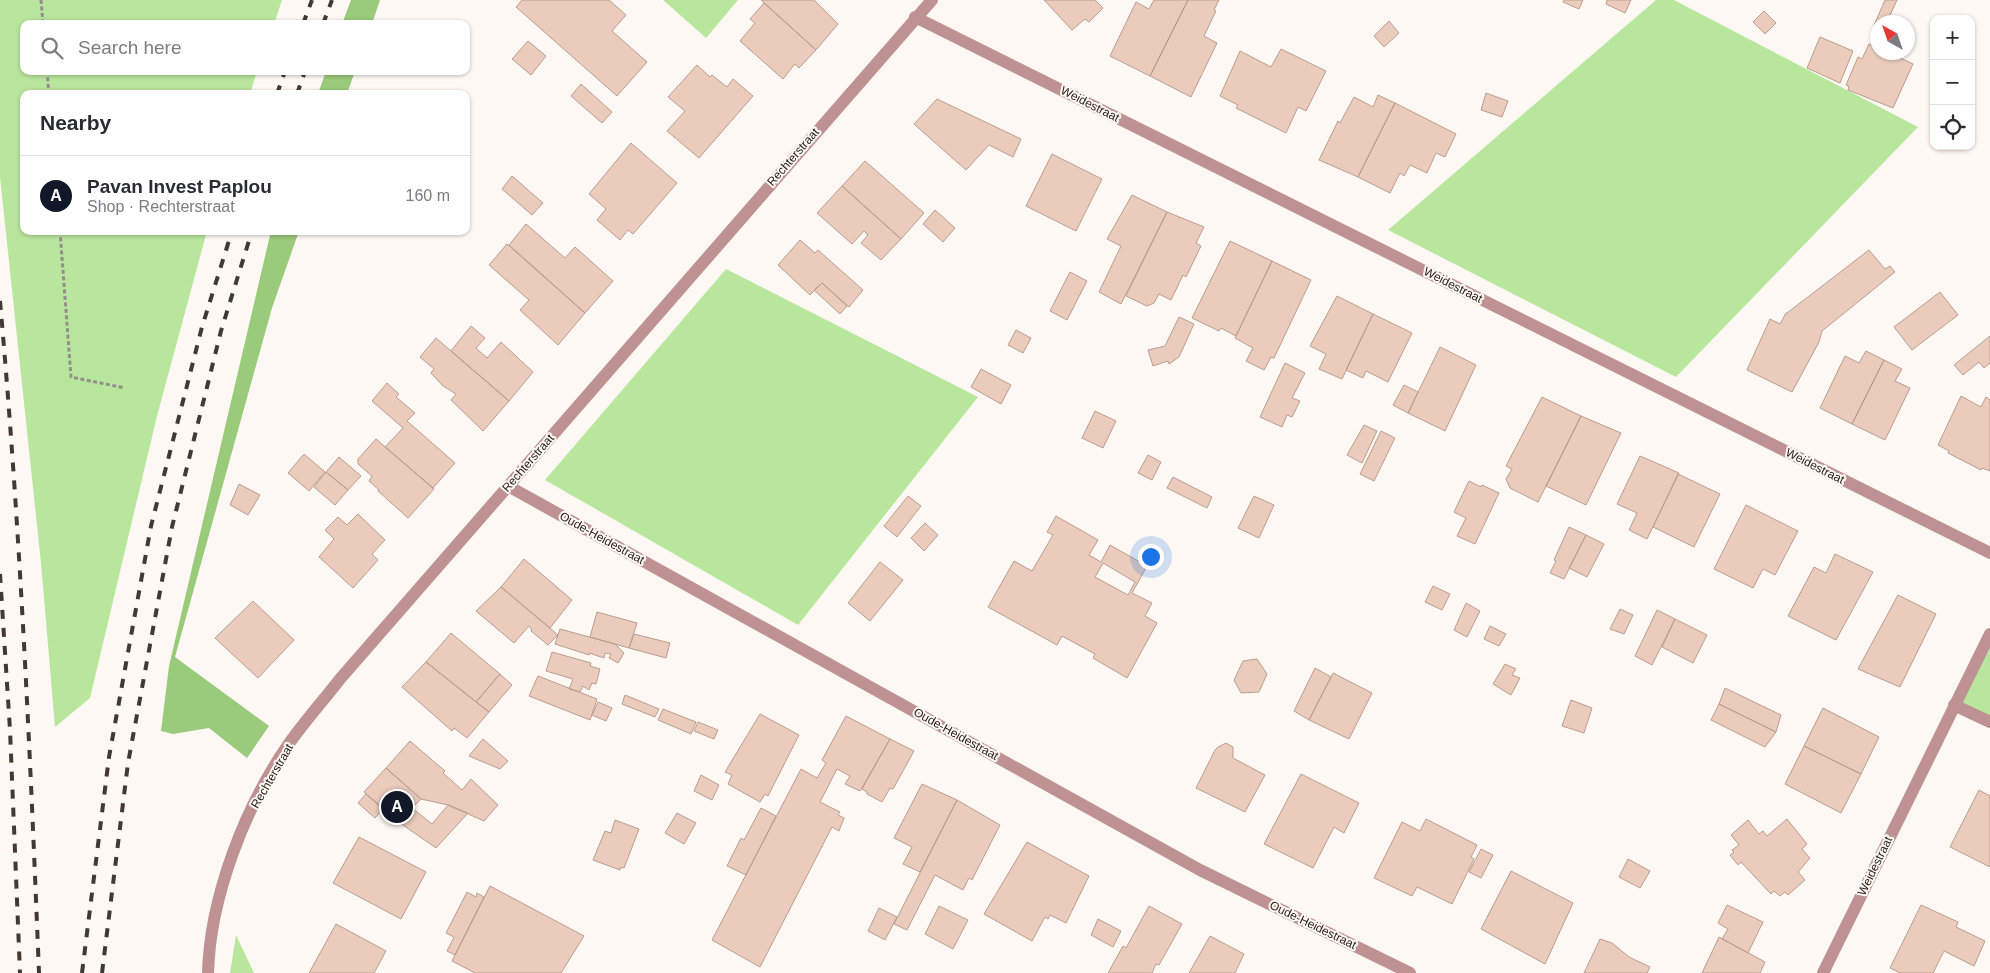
<!DOCTYPE html>
<meta charset="utf-8">
<style>
:root{--surface:#fff;--page:#f2f2f3;--text:#2b2b33;--muted:#7c7c81;--line:#e1e1e2;--accent:#111827}
body{margin:0;font-family:Helvetica,sans-serif;background:var(--page);color:var(--text)}
.controls{position:absolute;right:15px;top:15px;display:grid;overflow:hidden;border-radius:10px;box-shadow:0 1px 4px #0004}
.controls button{width:45px;height:45px;display:grid;place-items:center;padding:0;border:0;border-bottom:1px solid var(--line);background:var(--surface);color:var(--text);font:25px sans-serif}
.compass{position:absolute;left:1870px;top:15px;width:45px;height:45px;border-radius:50%;background:var(--surface);box-shadow:0 1px 4px #0004;rotate:320deg}
.you{position:absolute;left:1150px;top:556px;width:18px;height:18px;margin:-12px;border:4px solid #fff;border-radius:50%;background:#1a73e8;box-shadow:0 0 0 8px #1a73e833}
.badge{display:grid;place-items:center;width:32px;height:32px;border-radius:50%;background:var(--accent);color:#fff;font-size:16px;font-weight:700}
.pin{position:absolute;translate:-50% -50%;border:2px solid #fff;box-shadow:0 1px 5px #0006}
.list{margin:0;padding:0;list-style:none}
h2{display:flex;justify-content:space-between;align-items:center;height:65px;margin:0;padding:0 20px;font-size:21px}
h2 small{font-size:16px;font-weight:400;color:var(--muted)}
.list li{display:grid;grid-template-columns:32px 1fr auto;gap:15px;align-items:center;box-sizing:border-box;height:80px;padding:0 20px;border-top:1px solid var(--line)}
.list b{display:block;font-size:19px;white-space:nowrap}
.list p{margin:0;font-size:16px;white-space:nowrap;color:var(--muted)}
.list em{font-size:16px;font-style:normal;color:var(--muted)}
.icon{flex:none;width:28px;height:28px;fill:none;stroke:currentColor;stroke-width:2;stroke-linecap:round;stroke-linejoin:round}
.map{position:relative;flex:none;width:1990px;height:973px;overflow:hidden}
.search{position:absolute;background:var(--surface);box-shadow:0 1px 4px #0004;left:20px;top:20px;width:450px;height:55px;display:flex;align-items:center;gap:12px;box-sizing:border-box;padding:0 18px;border-radius:10px;color:var(--muted);font-size:19px}
.panel{position:absolute;background:var(--surface);box-shadow:0 1px 4px #0004;left:20px;top:90px;width:450px;height:145px;border-radius:10px}
.map>svg:first-child{display:block}
</style>
<div class="map">
<svg width="1990" height="973" viewBox="0 0 1990 973">
<rect width="100%" height="100%" fill="#fef8f4"/>
<path fill="#b9e69d" d="M 0,0 L 282,0 L 274,24 L 24,24 L 24,71 L 257,71 L 250,94 L 24,94 L 24,231 L 207,231 L 157,416 L 90,698 L 55,727 L 41,563 L 0,177 Z
M 663,0 L 738,0 L 706,38 Z
M 1656,0 L 1674,0 L 1918,127 L 1676,377 L 1388,230 Z
M 726,269 L 978,397 L 798,625 L 545,480 Z
M 1990,634 L 1990,722 L 1954,705 Z
M 236,935 L 254,973 L 230,973 Z"/>
<path fill="#9acb7a" d="M 351,0 L 380,0 L 372,24 L 342,24 Z
M 326,71 L 355,71 L 347,94 L 318,94 Z
M 271,231 L 299,231 L 272,308 L 175,657 L 269,726 L 247,758 L 209,728 L 173,734 L 161,731 L 169,666 Z"/>
<path fill="#eacbbc" stroke="#bb9d8f" fill-rule="evenodd" d="M 522,0 L 609,0 L 626,15 L 612,31 L 647,62 L 617,96 L 516,7 Z
M 761,0 L 814,0 L 838,24 L 816,50 Z
M 1044,0 L 1095,0 L 1103,8 L 1089,22 L 1085,19 L 1072,30 Z
M 1154,0 L 1188,0 L 1150,76 L 1110,56 L 1136,2 L 1149,9 Z
M 1188,0 L 1219,0 L 1214,10 L 1216,11 L 1204,36 L 1217,43 L 1191,97 L 1150,76 Z
M 1564,0 L 1583,0 L 1579,9 L 1563,2 Z
M 1607,0 L 1631,0 L 1625,13 L 1606,4 Z
M 1885,0 L 1897,0 L 1887,22 L 1878,22 L 1878,33 L 1872,30 Z
M 764,3 L 816,50 L 799,68 L 795,64 L 783,79 L 740,41 L 755,23 L 750,19 Z
M 1764,11 L 1776,23 L 1765,34 L 1753,22 Z
M 1389,21 L 1399,33 L 1384,47 L 1374,36 Z
M 1820,37 L 1853,51 L 1840,83 L 1807,68 Z
M 528,41 L 546,56 L 531,75 L 512,59 Z
M 1869,44 L 1878,48 L 1878,52 L 1888,52 L 1913,64 L 1893,108 L 1848,90 L 1849,86 L 1846,85 L 1858,57 L 1862,59 Z
M 1281,49 L 1326,71 L 1306,111 L 1298,107 L 1286,133 L 1236,108 L 1238,105 L 1220,96 L 1240,51 L 1271,67 Z
M 697,65 L 710,77 L 712,75 L 727,87 L 733,79 L 753,96 L 699,158 L 667,131 L 685,111 L 668,97 Z
M 581,84 L 612,112 L 602,123 L 571,96 Z
M 1486,93 L 1508,101 L 1502,117 L 1481,110 Z
M 1378,95 L 1395,103 L 1358,177 L 1319,160 L 1338,121 L 1340,123 L 1354,97 L 1373,107 Z
M 937,99 L 1021,139 L 1013,157 L 989,145 L 966,170 L 914,124 Z
M 1395,103 L 1456,134 L 1445,157 L 1436,153 L 1427,173 L 1410,165 L 1404,176 L 1400,173 L 1390,193 L 1358,177 Z
M 631,143 L 677,183 L 633,234 L 628,230 L 620,240 L 597,220 L 606,209 L 589,194 Z
M 1052,154 L 1102,179 L 1076,231 L 1026,206 Z
M 865,161 L 924,213 L 901,239 L 842,186 Z
M 512,176 L 543,203 L 532,215 L 502,189 Z
M 842,186 L 901,239 L 881,260 L 861,243 L 868,235 L 864,231 L 852,244 L 817,213 Z
M 1132,195 L 1167,212 L 1121,304 L 1099,292 L 1121,246 L 1107,239 Z
M 935,210 L 955,228 L 943,242 L 923,224 Z
M 1167,212 L 1204,227 L 1196,243 L 1201,246 L 1186,277 L 1183,275 L 1171,300 L 1159,294 L 1154,303 L 1147,306 L 1126,296 Z
M 526,224 L 565,258 L 575,247 L 613,281 L 585,313 L 509,245 Z
M 800,240 L 815,253 L 818,250 L 863,290 L 849,307 L 822,283 L 810,295 L 778,265 Z
M 1230,241 L 1272,261 L 1236,336 L 1221,328 L 1219,331 L 1192,318 Z
M 507,244 L 585,313 L 558,345 L 520,310 L 529,300 L 489,265 Z
M 1869,250 L 1885,269 L 1890,266 L 1895,272 L 1822,331 L 1819,342 L 1792,392 L 1747,370 L 1770,319 L 1780,324 L 1786,313 L 1787,313 Z
M 1272,261 L 1311,280 L 1274,358 L 1271,357 L 1264,370 L 1246,361 L 1253,348 L 1235,338 Z
M 1070,272 L 1087,281 L 1067,320 L 1050,311 Z
M 822,283 L 847,306 L 840,314 L 814,290 Z
M 1940,292 L 1958,315 L 1912,350 L 1894,327 Z
M 1337,296 L 1373,314 L 1342,379 L 1319,369 L 1326,354 L 1310,346 Z
M 1373,314 L 1412,333 L 1388,382 L 1366,371 L 1363,378 L 1346,370 Z
M 1179,317 L 1194,324 L 1179,357 L 1169,364 L 1168,361 L 1153,366 L 1148,350 L 1165,346 Z
M 471,326 L 485,338 L 476,348 L 487,358 L 501,342 L 533,372 L 509,401 L 451,351 Z
M 1016,330 L 1031,338 L 1023,353 L 1008,345 Z
M 1990,336 L 1990,363 L 1984,368 L 1979,362 L 1963,375 L 1954,365 Z
M 436,338 L 509,401 L 483,431 L 451,400 L 456,394 L 443,386 L 431,373 L 434,369 L 420,357 Z
M 1440,347 L 1476,365 L 1445,431 L 1408,413 Z
M 1866,351 L 1884,360 L 1852,424 L 1820,408 L 1845,356 L 1859,363 Z
M 1884,360 L 1902,369 L 1895,381 L 1910,388 L 1885,440 L 1852,424 Z
M 1285,363 L 1305,373 L 1292,398 L 1300,401 L 1292,417 L 1287,415 L 1282,427 L 1260,417 Z
M 981,369 L 1011,385 L 1001,404 L 971,387 Z
M 387,383 L 399,394 L 396,397 L 415,413 L 407,421 L 455,463 L 433,488 L 385,447 L 403,428 L 372,401 Z
M 1404,385 L 1418,392 L 1408,413 L 1393,405 Z
M 1961,396 L 1981,407 L 1986,397 L 1990,400 L 1990,471 L 1982,468 L 1981,470 L 1948,453 L 1949,451 L 1938,445 Z
M 1542,397 L 1581,416 L 1538,502 L 1510,488 L 1506,479 L 1512,469 L 1506,466 Z
M 1095,411 L 1116,421 L 1103,448 L 1082,438 Z
M 1581,416 L 1621,433 L 1586,505 L 1546,486 Z
M 1364,425 L 1377,431 L 1362,463 L 1347,455 Z
M 1381,431 L 1395,438 L 1374,481 L 1360,474 Z
M 376,439 L 434,489 L 408,518 L 378,491 L 379,490 L 369,481 L 372,476 L 358,464 L 358,459 Z
M 304,454 L 325,472 L 309,491 L 288,473 Z
M 1148,455 L 1161,462 L 1152,480 L 1138,473 Z
M 1640,456 L 1679,473 L 1647,539 L 1629,530 L 1637,513 L 1617,504 Z
M 339,457 L 361,476 L 348,490 L 326,472 Z
M 326,472 L 348,490 L 335,505 L 314,487 Z
M 1678,474 L 1720,494 L 1694,547 L 1653,527 Z
M 1173,477 L 1212,497 L 1207,508 L 1167,488 Z
M 1469,481 L 1481,487 L 1482,485 L 1499,493 L 1475,544 L 1457,536 L 1466,518 L 1454,512 Z
M 239,484 L 260,495 L 248,515 L 230,505 Z
M 908,496 L 921,506 L 897,537 L 884,526 Z
M 1254,496 L 1274,505 L 1259,538 L 1238,528 Z
M 1746,505 L 1798,531 L 1775,575 L 1763,569 L 1753,588 L 1714,569 Z
M 358,514 L 385,540 L 372,554 L 378,560 L 353,588 L 319,557 L 334,539 L 325,530 L 338,517 L 347,525 Z
M 1056,516 L 1098,540 L 1089,555 L 1101,562 L 1110,545 L 1147,566 L 1132,593 L 1152,603 L 1145,616 L 1157,623 L 1127,678 L 1093,658 L 1095,654 L 1062,636 L 1057,645 L 988,607 L 1014,561 L 1032,571 L 1053,535 L 1047,532 ZM 1103,563 L 1135,582 L 1128,595 L 1095,577 Z
M 925,523 L 938,535 L 924,551 L 911,538 Z
M 1569,527 L 1586,535 L 1564,579 L 1550,573 L 1556,561 L 1554,560 Z
M 1586,535 L 1604,544 L 1587,577 L 1569,568 Z
M 1835,554 L 1873,572 L 1836,640 L 1788,616 L 1814,567 L 1826,573 Z
M 524,559 L 572,600 L 550,628 L 501,587 Z
M 880,562 L 903,580 L 870,621 L 848,603 Z
M 1433,586 L 1450,594 L 1442,610 L 1425,602 Z
M 501,587 L 558,635 L 548,645 L 531,631 L 532,630 L 529,626 L 514,643 L 476,611 Z
M 1898,595 L 1936,614 L 1900,687 L 1858,669 Z
M 253,601 L 294,640 L 258,678 L 215,638 Z
M 1466,603 L 1480,611 L 1467,637 L 1454,630 Z
M 1620,609 L 1633,615 L 1624,634 L 1610,629 Z
M 1657,610 L 1675,619 L 1652,665 L 1635,656 Z
M 597,612 L 637,623 L 629,648 L 590,637 Z
M 1675,619 L 1707,635 L 1693,663 L 1662,647 Z
M 1490,626 L 1506,634 L 1499,646 L 1484,639 Z
M 560,629 L 615,644 L 624,653 L 618,663 L 609,658 L 611,654 L 605,653 L 604,658 L 589,653 L 589,655 L 555,644 Z
M 451,633 L 500,674 L 476,702 L 426,662 Z
M 634,634 L 670,643 L 666,658 L 629,648 Z
M 552,652 L 591,663 L 590,666 L 600,669 L 596,684 L 592,683 L 589,690 L 583,686 L 580,692 L 569,689 L 573,679 L 546,671 Z
M 1257,659 L 1267,674 L 1259,692 L 1241,693 L 1234,680 L 1243,661 Z
M 426,662 L 489,712 L 467,738 L 454,728 L 452,731 L 402,687 Z
M 1505,664 L 1516,669 L 1512,675 L 1520,678 L 1511,695 L 1493,684 Z
M 1315,668 L 1331,677 L 1309,720 L 1294,711 Z
M 1333,673 L 1372,693 L 1349,739 L 1309,720 Z
M 500,674 L 512,685 L 489,712 L 476,702 Z
M 538,676 L 597,699 L 590,720 L 529,696 Z
M 1725,688 L 1781,715 L 1776,732 L 1719,704 Z
M 625,695 L 659,709 L 655,717 L 622,704 Z
M 1571,700 L 1592,708 L 1584,733 L 1562,726 Z
M 598,702 L 612,708 L 606,721 L 592,715 Z
M 1719,704 L 1776,732 L 1765,747 L 1711,720 Z
M 1823,708 L 1879,737 L 1861,774 L 1804,746 Z
M 663,709 L 696,722 L 691,734 L 658,720 Z
M 760,714 L 799,735 L 768,796 L 765,794 L 760,802 L 728,784 L 732,775 L 725,772 Z
M 846,716 L 890,739 L 860,791 L 845,784 L 850,776 L 837,769 L 820,802 L 840,812 L 838,815 L 844,818 L 839,831 L 832,827 L 760,967 L 712,940 L 801,769 L 817,778 L 826,763 L 822,760 Z
M 698,722 L 718,730 L 714,739 L 694,731 Z
M 483,739 L 508,761 L 500,769 L 469,756 Z
M 890,739 L 914,751 L 893,789 L 890,788 L 882,802 L 867,794 L 867,792 L 862,789 Z
M 410,741 L 445,771 L 443,773 L 462,790 L 471,779 L 498,805 L 484,821 L 448,805 L 421,799 L 386,768 Z
M 1226,743 L 1233,747 L 1233,758 L 1265,775 L 1245,812 L 1196,788 L 1215,750 L 1218,747 Z
M 1804,746 L 1861,774 L 1841,813 L 1785,784 Z
M 386,768 L 421,799 L 412,808 L 432,824 L 448,805 L 468,813 L 436,848 L 400,823 L 364,792 Z
M 1301,774 L 1359,803 L 1344,833 L 1334,827 L 1313,868 L 1264,844 Z
M 701,775 L 719,785 L 712,800 L 694,791 Z
M 922,784 L 957,800 L 920,872 L 903,864 L 912,847 L 894,838 Z
M 1979,790 L 1990,796 L 1990,867 L 1950,847 Z
M 366,794 L 383,809 L 375,818 L 358,803 Z
M 957,800 L 1000,825 L 972,880 L 969,878 L 963,890 L 935,875 L 907,930 L 894,924 Z
M 761,808 L 776,816 L 746,875 L 727,866 L 741,838 L 744,840 Z
M 677,813 L 696,823 L 684,844 L 665,833 Z
M 1426,819 L 1477,845 L 1471,857 L 1474,859 L 1452,904 L 1417,887 L 1412,896 L 1374,878 L 1402,822 L 1420,831 Z
M 1787,819 L 1807,844 L 1802,849 L 1810,858 L 1798,872 L 1805,880 L 1788,895 L 1785,892 L 1780,896 L 1774,891 L 1771,894 L 1741,862 L 1738,865 L 1730,855 L 1734,852 L 1732,850 L 1739,845 L 1731,835 L 1748,820 L 1759,834 L 1763,831 L 1767,836 Z
M 615,820 L 639,829 L 624,868 L 621,867 L 620,870 L 593,860 L 605,831 L 611,833 Z
M 359,837 L 426,872 L 401,919 L 333,883 Z
M 1027,842 L 1089,876 L 1066,923 L 1050,915 L 1048,919 L 1045,917 L 1032,941 L 984,914 Z
M 1481,849 L 1493,855 L 1481,878 L 1469,872 Z
M 1628,859 L 1650,871 L 1640,888 L 1619,877 Z
M 1511,871 L 1573,903 L 1545,964 L 1481,929 Z
M 490,886 L 584,936 L 561,973 L 475,973 L 452,961 Z
M 467,892 L 476,897 L 477,893 L 484,897 L 455,955 L 447,951 L 454,937 L 446,933 Z
M 1727,905 L 1763,922 L 1748,953 L 1722,939 L 1728,929 L 1718,923 Z
M 1921,905 L 1958,922 L 1956,927 L 1985,941 L 1974,966 L 1944,951 L 1933,973 L 1900,973 L 1890,968 Z
M 939,906 L 968,920 L 953,949 L 925,934 Z
M 1149,906 L 1182,924 L 1159,965 L 1156,964 L 1152,973 L 1108,973 L 1123,946 L 1126,948 Z
M 879,908 L 897,917 L 885,940 L 868,931 Z
M 1098,919 L 1121,931 L 1113,947 L 1091,935 Z
M 336,924 L 386,951 L 374,973 L 309,973 Z
M 1210,936 L 1244,954 L 1235,973 L 1189,973 Z
M 1719,937 L 1765,962 L 1760,973 L 1702,973 Z
M 1600,939 L 1612,943 L 1629,957 L 1650,967 L 1647,973 L 1584,973 Z"/>
<g fill="none" stroke-linecap="round" stroke-linejoin="round">
<path stroke="#968e88" stroke-width="3" stroke-dasharray="4 2.5" stroke-linecap="butt" d="M 41,0 L 43,24
M 47,71 L 49,94
M 60,231 L 71,377 L 125,388"/>
<path stroke="#be9192" stroke-width="12" d="M 915,17 L 1990,553
M 508,486 L 1200,870 L 1410,973
M 1954,705 L 1990,722
M 208,973 C 210,897 245,807 288,745 C 304,722 323,701 340,679 L 932,0
M 1823,973 L 1990,634"/>
<path stroke="#423a32" stroke-width="4" stroke-dasharray="9 9" stroke-linecap="butt" d="M 303,24 L 312,0
M 323,24 L 332,0
M 277,94 L 285,71
M 297,94 L 305,71
M 0,301 C 20,525 30,749 39,973
M 0,574 L 10,730 L 20,973
M 82,973 L 109,757 L 151,526 L 202,327 L 232,231
M 102,973 L 128,763 L 172,527 L 221,331 L 252,231"/>
</g>
<g text-anchor="middle" dominant-baseline="central" stroke-width="4" stroke-linejoin="round" paint-order="stroke">
<g font-size="12" fill="#261d15" stroke="#fef8f4">
<text transform="translate(1090 104) rotate(27)">Weidestraat</text>
<text transform="translate(793 157) rotate(-49)">Rechterstraat</text>
<text transform="translate(1453 285) rotate(27)">Weidestraat</text>
<text transform="translate(528 463) rotate(-49)">Rechterstraat</text>
<text transform="translate(1815 466) rotate(27)">Weidestraat</text>
<text transform="translate(602 538) rotate(29)">Oude-Heidestraat</text>
<text transform="translate(956 734) rotate(29)">Oude-Heidestraat</text>
<text transform="translate(272 776) rotate(-60)">Rechterstraat</text>
<text transform="translate(1875 866) rotate(-64)">Weidestraat</text>
<text transform="translate(1313 925) rotate(26)">Oude-Heidestraat</text>
</g>
</g>
</svg>
<div class="controls">
<button>+</button>
<button>−</button>
<button><svg class="icon" aria-label="locate" viewBox="0 0 24 24"><circle cx="12" cy="12" r="6"/><path d="M12 2v4M12 18v4M2 12h4M18 12h4"/></svg></button>
</div>
<svg class="compass" viewBox="-18 -18 36 36"><path d="M0-13l5 13h-10z" fill="#e53935"/><path d="M0 13l5-13h-10z" fill="#7c7c81"/></svg>
<div class="you"></div>
<div class="pin badge" style="left:397px;top:807px">A</div>
<div class="search"><svg class="icon" aria-label="search" viewBox="0 0 24 24"><circle cx="10" cy="10" r="6"/><path d="M15 15l6 6"/></svg>Search here</div>
<section class="panel">
<h2>Nearby<small></small></h2>
<ul class="list">
<li><span class="badge">A</span><div><b>Pavan Invest Paplou</b><p>Shop · Rechterstraat</p></div><em>160 m</em></li>
</ul>
</section>
</div>
